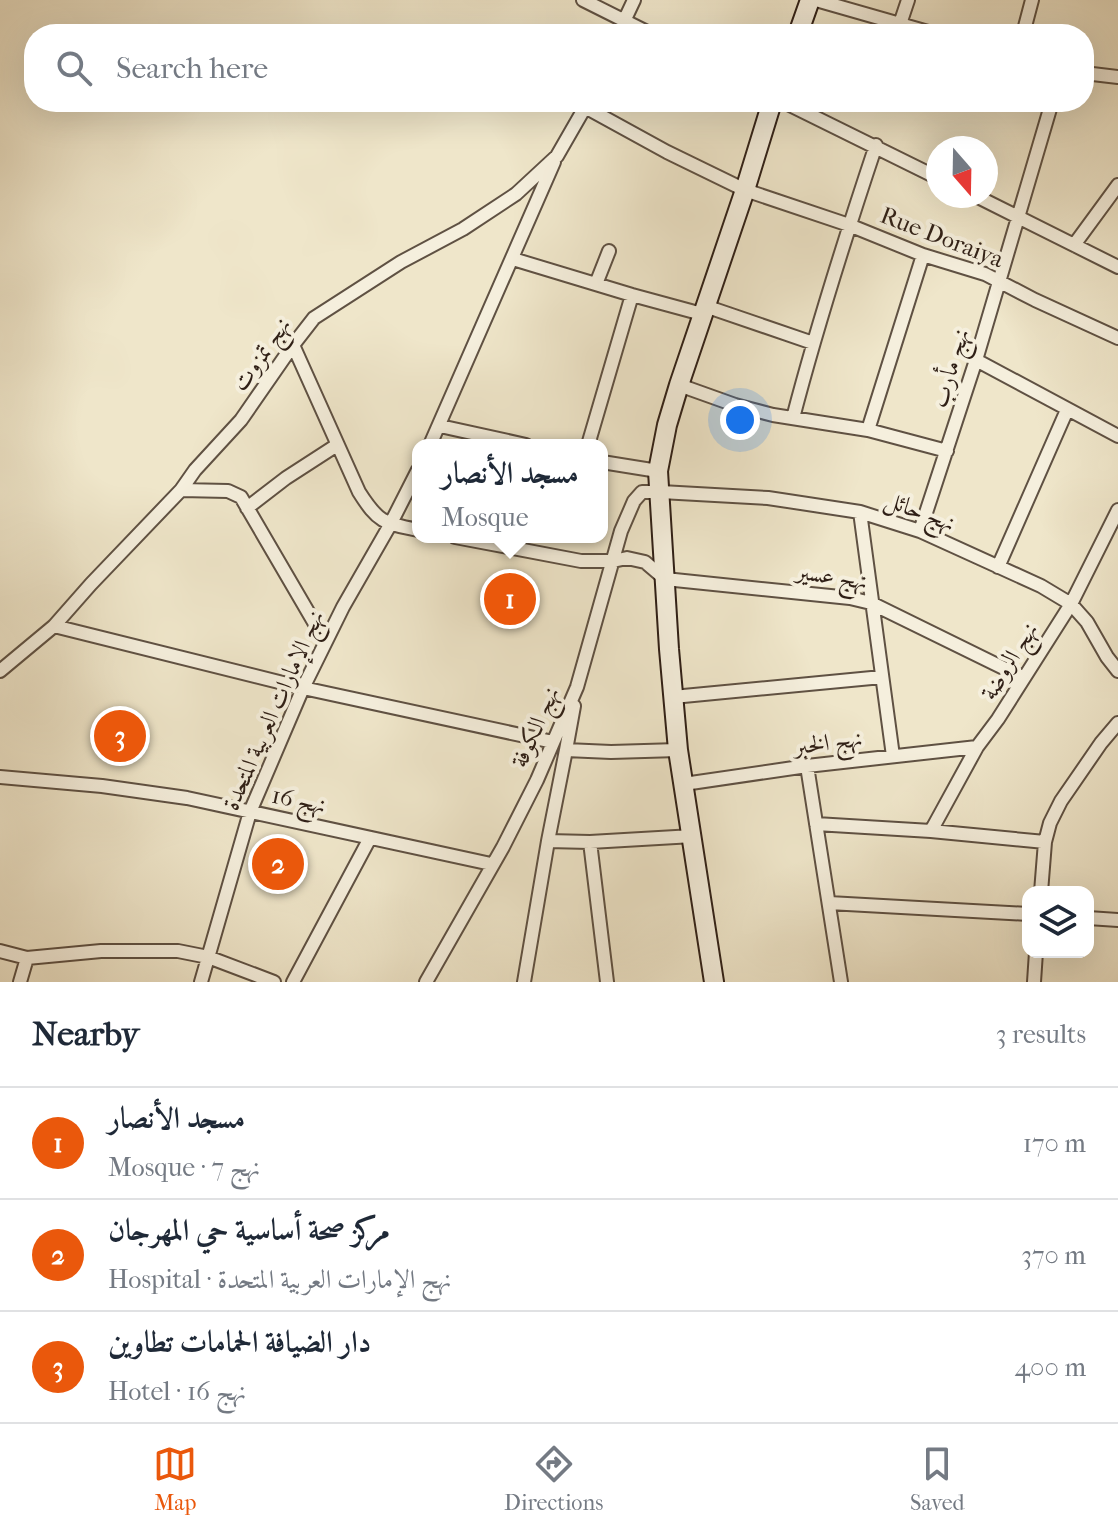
<!DOCTYPE html>
<meta charset="utf-8">
<style>
:root{--surface:#fff;--page:#f6f6f7;--text:#1f2937;--muted:#747a83;--line:#e0e1e3;--accent:#ea580c}
body{margin:0;font-family:"IM FELL French Canon",Amiri,serif;background:var(--page);color:var(--text)}
.controls{position:absolute;right:24px;bottom:24px;display:grid;overflow:hidden;border-radius:16px;box-shadow:0 8px 32px #0002}
.controls button{width:72px;height:72px;display:grid;place-items:center;padding:0;border:0;border-bottom:2px solid var(--line);background:var(--surface);color:var(--text);font:40px sans-serif}
.compass{position:absolute;left:926px;top:136px;width:72px;height:72px;border-radius:50%;background:var(--surface);box-shadow:0 8px 32px #0002;rotate:160deg}
.you{position:absolute;left:740px;top:420px;width:28px;height:28px;margin:-20px;border:6px solid #fff;border-radius:50%;background:#1a73e8;box-shadow:0 0 0 12px #1a73e833}
.badge{display:grid;place-items:center;width:52px;height:52px;border-radius:50%;background:var(--accent);color:#fff;font-size:26px;font-weight:700}
.pin{position:absolute;translate:-50% -50%;border:4px solid #fff;box-shadow:0 2px 8px #0006}
.popup{position:absolute;left:412px;top:439px;width:196px;height:104px;box-sizing:border-box;display:grid;place-content:center;border-radius:16px;background:var(--surface);filter:drop-shadow(0 2px 6px #0005);font-size:26px;white-space:nowrap;color:var(--muted)}
.popup b{font-size:30px;color:var(--text)}
.popup::after{content:'';position:absolute;left:50%;top:100%;margin-left:-16px;border:16px solid transparent;border-top-color:var(--surface)}
.list{margin:0;padding:0;list-style:none}
h2{display:flex;justify-content:space-between;align-items:center;height:104px;margin:0;padding:0 32px;font-size:34px}
h2 small{font-size:26px;font-weight:400;color:var(--muted)}
.list li{display:grid;grid-template-columns:52px 1fr auto;gap:24px;align-items:center;box-sizing:border-box;height:112px;padding:0 32px;border-top:2px solid var(--line)}
.list b{display:block;font-size:30px;white-space:nowrap}
.list p{margin:0;font-size:26px;white-space:nowrap;color:var(--muted)}
.list em{font-size:26px;font-style:normal;color:var(--muted)}
.icon{flex:none;width:44px;height:44px;fill:none;stroke:currentColor;stroke-width:2;stroke-linecap:round;stroke-linejoin:round}
.map{position:relative;flex:none;width:1118px;height:982px;overflow:hidden}
.search{position:absolute;background:var(--surface);box-shadow:0 8px 32px #0002;left:24px;right:24px;top:24px;height:88px;display:flex;align-items:center;gap:20px;box-sizing:border-box;padding:0 28px;border-radius:32px;color:var(--muted);font-size:30px}
.sheet{height:440px;background:var(--surface)}
nav{display:flex;justify-content:space-around;align-items:center;box-sizing:border-box;height:112px;border-top:2px solid var(--line);background:var(--surface);font-size:22px;color:var(--muted)}
nav a{display:grid;justify-items:center;gap:4px}
nav .on{color:var(--accent)}
.map>svg:first-child{display:block}
</style>
<div class="map">
<svg width="1118" height="982" viewBox="0 0 1118 982">
<rect width="100%" height="100%" fill="#efe6ca"/>
<filter id="stains"><feTurbulence type="fractalNoise" baseFrequency=".0025" numOctaves="4"/><feColorMatrix values="0 0 0 0 .2 0 0 0 0 .09 0 0 0 0 .02 0 0 0 .5 -.17"/></filter>
<radialGradient id="worn" r=".72"><stop offset=".6" stop-color="#630" stop-opacity="0"/><stop offset="1" stop-color="#630" stop-opacity=".3"/></radialGradient>
<g fill="none" stroke-linecap="round" stroke-linejoin="round">
<defs>
<path id="minor" d="M 583,0 L 651,34
M 816,0 L 935,34
M 900,24 L 908,0
M 618,34 L 634,0
M 1023,34 L 1032,0
M 1084,73 L 1118,77
M 784,102 L 938,178
M 585,107 L 667,152 L 745,190 L 849,225 L 923,255 L 985,274 L 1035,300 L 1118,338
M 976,196 L 1118,267
M 1074,245 L 1118,185
M 513,259 L 632,295 L 702,314
M 596,284 L 609,251
M 705,306 L 813,343
M 293,345 L 359,492 C 378,522 383,523 418,530
M 976,360 L 1118,436
M 679,385 L 735,405 L 773,415 L 868,430 L 947,451
M 793,418 C 817,326 846,235 876,145
M 440,426 L 526,445
M 868,430 L 923,255
M 430,445 L 554,162
M 588,445 L 632,295
M 602,462 L 658,471
M 181,490 L 228,491 L 241,497 L 325,641
M 247,508 L 286,478 L 337,445
M 860,512 L 893,756
M 920,531 L 976,360 L 1052,102
M 455,537 L 581,561 L 613,561 L 627,558 L 645,562 L 665,579 L 850,598 L 871,603 L 1024,678
M 998,567 L 1067,410
M 54,626 L 303,688 L 553,742
M 0,671 L 54,626 L 91,584 L 181,490 L 195,470 L 241,420 L 293,345 L 314,318 L 401,262 L 463,229 L 516,194 L 557,156 L 588,102
M 673,697 L 882,677
M 574,706 L 566,750 L 611,752 L 678,750
M 807,766 L 841,982
M 0,777 L 102,786 L 187,798 L 491,864
M 684,784 L 807,766 L 977,747
M 816,824 L 931,831 L 1045,842
M 931,831 L 977,747 L 998,719 L 1071,604 L 1118,510
M 548,841 L 590,842 L 693,836
M 590,842 L 607,982
M 1041,892 L 1045,842 L 1050,823 L 1061,801 L 1101,743 L 1118,723
M 829,903 L 1028,914
M 1088,918 L 1118,920
M 0,951 L 27,958 L 101,951 L 178,951 L 208,957 L 274,982
M 20,982 L 27,958
M 201,982 L 250,812 L 303,688 L 343,607 L 390,525 L 418,470
M 293,982 L 370,838
M 426,982 L 503,847 L 537,780 L 577,687 L 621,531 L 634,501 L 642,492 L 661,492 L 768,498 L 860,512 L 920,531 L 1041,586 L 1071,604 L 1087,622 L 1107,657 L 1118,671
M 524,982 L 548,841 L 566,750
M 1034,982 L 1036,952"/>
<path id="secondary" d="M 798,34 L 810,0
M 714,982 L 678,750 L 669,649 L 658,471 L 667,425 L 679,385 L 745,190 L 772,102"/>
</defs>
<use href="#minor" stroke="#5f5143" stroke-width="16"/>
<use href="#secondary" stroke="#2f1f16" stroke-width="22"/>
<use href="#minor" stroke="#f5efdd" stroke-width="12"/>
<use href="#secondary" stroke="#f5efdd" stroke-width="18"/>
</g>
<g text-anchor="middle" dominant-baseline="central" stroke-width="8" stroke-linejoin="round" paint-order="stroke">
<g font-size="24" fill="#2f1f16" stroke="#f5efdd">
<text transform="translate(942 237) rotate(21)">Rue Doraiya</text>
<text transform="translate(261 354) rotate(-55)">نهج تمزوت</text>
<text transform="translate(950 368) rotate(-73)">نهج مأرب</text>
<text transform="translate(920 511) rotate(21)">نهج حائل</text>
<text transform="translate(832 576) rotate(9)">نهج عسير</text>
<text transform="translate(1009 661) rotate(-58)">نهج الروضة</text>
<text transform="translate(273 710) rotate(-66)">نهج الإمارات العربية المتحدة</text>
<text transform="translate(535 727) rotate(-66)">نهج الكوفة</text>
<text transform="translate(828 742) rotate(-7)">نهج الخبر</text>
<text transform="translate(299 800) rotate(12)">نهج 16</text>
</g>
</g>
<rect width="100%" height="100%" filter="url(#stains)"/>
<rect width="100%" height="100%" fill="url(#worn)"/>
</svg>
<div class="controls">
<button><svg class="icon" aria-label="layers" viewBox="0 0 24 24"><path d="M12 4l9 5-9 5-9-5zM3 14l9 5 9-5"/></svg></button>
</div>
<svg class="compass" viewBox="-18 -18 36 36"><path d="M0-13l5 13h-10z" fill="#e53935"/><path d="M0 13l5-13h-10z" fill="#747a83"/></svg>
<div class="you"></div>
<div class="pin badge" style="left:510px;top:599px">1</div>
<div class="popup"><b>مسجد الأنصار</b>Mosque</div>
<div class="pin badge" style="left:278px;top:864px">2</div>
<div class="pin badge" style="left:120px;top:736px">3</div>
<div class="search"><svg class="icon" aria-label="search" viewBox="0 0 24 24"><circle cx="10" cy="10" r="6"/><path d="M15 15l6 6"/></svg>Search here</div>
</div>
<section class="sheet">
<h2>Nearby<small>3 results</small></h2>
<ul class="list">
<li><span class="badge">1</span><div><b>مسجد الأنصار</b><p>Mosque · نهج 7</p></div><em>170 m</em></li>
<li><span class="badge">2</span><div><b>مركز صحة أساسية حي المهرجان</b><p>Hospital · نهج الإمارات العربية المتحدة</p></div><em>370 m</em></li>
<li><span class="badge">3</span><div><b>دار الضيافة الحمامات تطاوين</b><p>Hotel · نهج 16</p></div><em>400 m</em></li>
</ul>
</section>
<nav>
<a class="on"><svg class="icon" aria-label="map" viewBox="0 0 24 24"><path d="M3 6l6-2 6 2 6-2v14l-6 2-6-2-6 2zM9 4v14M15 6v14"/></svg>Map</a>
<a><svg class="icon" aria-label="directions" viewBox="0 0 24 24"><path d="M12 3l9 9-9 9-9-9zM9 14v-3h6M13 9l2 2-2 2"/></svg>Directions</a>
<a><svg class="icon" aria-label="saved" viewBox="0 0 24 24"><path d="M7 4h10v16l-5-4-5 4z"/></svg>Saved</a>
</nav>
